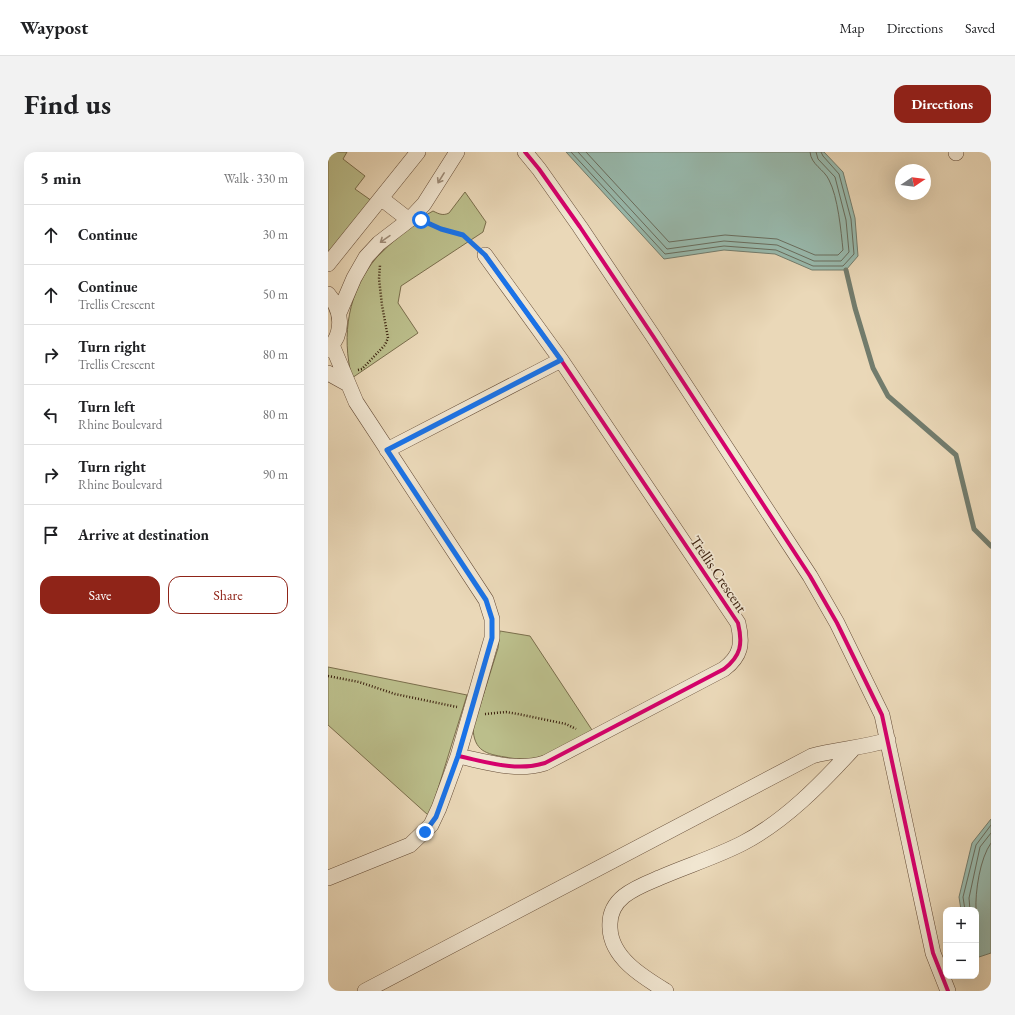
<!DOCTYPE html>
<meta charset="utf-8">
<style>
:root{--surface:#fff;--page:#f2f2f2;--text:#202124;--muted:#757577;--line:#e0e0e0;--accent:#8f2418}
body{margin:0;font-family:"EB Garamond",serif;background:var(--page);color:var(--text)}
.controls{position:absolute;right:12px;bottom:12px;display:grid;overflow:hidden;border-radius:8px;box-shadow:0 4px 16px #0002}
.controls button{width:36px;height:36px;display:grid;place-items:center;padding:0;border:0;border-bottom:1px solid var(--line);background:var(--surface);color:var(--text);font:20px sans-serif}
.compass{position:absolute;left:567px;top:12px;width:36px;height:36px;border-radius:50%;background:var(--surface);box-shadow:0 4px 16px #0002;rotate:77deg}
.stop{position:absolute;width:12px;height:12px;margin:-9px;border:3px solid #1a73e8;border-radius:50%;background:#fff}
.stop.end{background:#1a73e8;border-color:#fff;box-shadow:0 1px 4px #0008}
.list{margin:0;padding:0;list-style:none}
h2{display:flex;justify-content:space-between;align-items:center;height:52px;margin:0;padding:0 16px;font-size:17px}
h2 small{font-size:13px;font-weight:400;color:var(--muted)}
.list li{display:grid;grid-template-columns:26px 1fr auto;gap:12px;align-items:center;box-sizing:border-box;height:60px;padding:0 16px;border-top:1px solid var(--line)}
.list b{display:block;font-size:15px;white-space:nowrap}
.list p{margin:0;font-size:13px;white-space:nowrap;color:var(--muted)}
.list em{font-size:13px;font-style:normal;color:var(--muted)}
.actions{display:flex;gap:8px;padding:12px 16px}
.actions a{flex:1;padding:9px 0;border:1px solid var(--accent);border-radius:12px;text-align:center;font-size:14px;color:var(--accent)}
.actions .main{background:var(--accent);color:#fff}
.icon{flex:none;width:22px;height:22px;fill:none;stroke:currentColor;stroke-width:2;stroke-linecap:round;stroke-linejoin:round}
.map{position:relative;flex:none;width:663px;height:839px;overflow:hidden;border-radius:12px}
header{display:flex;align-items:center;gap:24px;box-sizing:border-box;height:56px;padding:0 20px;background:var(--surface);border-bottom:1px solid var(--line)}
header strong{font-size:19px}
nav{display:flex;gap:22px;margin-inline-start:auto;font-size:14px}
.intro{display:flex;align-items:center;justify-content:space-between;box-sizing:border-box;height:96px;padding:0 24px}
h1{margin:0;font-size:28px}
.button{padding:10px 18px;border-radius:12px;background:var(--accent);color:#fff;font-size:14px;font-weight:700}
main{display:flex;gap:24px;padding:0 24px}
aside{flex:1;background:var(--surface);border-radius:12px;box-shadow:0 4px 16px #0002}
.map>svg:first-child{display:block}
</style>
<header>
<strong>Waypost</strong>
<nav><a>Map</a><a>Directions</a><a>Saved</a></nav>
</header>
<div class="intro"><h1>Find us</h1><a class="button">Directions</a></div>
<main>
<aside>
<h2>5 min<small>Walk · 330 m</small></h2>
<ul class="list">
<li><svg class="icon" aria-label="ahead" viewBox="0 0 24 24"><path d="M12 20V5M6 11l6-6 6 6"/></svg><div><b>Continue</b></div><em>30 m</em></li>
<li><svg class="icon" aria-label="ahead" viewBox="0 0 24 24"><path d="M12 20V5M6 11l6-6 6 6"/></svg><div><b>Continue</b><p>Trellis Crescent</p></div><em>50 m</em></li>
<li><svg class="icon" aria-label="right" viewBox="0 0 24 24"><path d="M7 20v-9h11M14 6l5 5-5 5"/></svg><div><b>Turn right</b><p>Trellis Crescent</p></div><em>80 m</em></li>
<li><svg class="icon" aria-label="left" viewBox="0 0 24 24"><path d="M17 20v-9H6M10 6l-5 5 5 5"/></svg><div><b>Turn left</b><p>Rhine Boulevard</p></div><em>80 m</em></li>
<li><svg class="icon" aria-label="right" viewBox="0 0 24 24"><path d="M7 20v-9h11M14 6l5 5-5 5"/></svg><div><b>Turn right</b><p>Rhine Boulevard</p></div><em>90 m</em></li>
<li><svg class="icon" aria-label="arrive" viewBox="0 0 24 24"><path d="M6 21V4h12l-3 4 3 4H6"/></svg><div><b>Arrive at destination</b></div></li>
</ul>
<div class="actions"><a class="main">Save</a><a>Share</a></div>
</aside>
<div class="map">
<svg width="663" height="839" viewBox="0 0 663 839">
<rect width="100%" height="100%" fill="#ead8b8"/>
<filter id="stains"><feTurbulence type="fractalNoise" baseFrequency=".005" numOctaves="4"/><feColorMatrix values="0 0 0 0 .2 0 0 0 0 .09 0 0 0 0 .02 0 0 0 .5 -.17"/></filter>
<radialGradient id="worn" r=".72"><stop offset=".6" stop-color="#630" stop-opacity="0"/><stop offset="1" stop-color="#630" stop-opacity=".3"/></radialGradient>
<path fill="#bbbe8b" stroke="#7a6e4c" d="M 0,0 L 19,0 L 15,7 L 37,24 L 27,37 L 44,49 L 0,103 Z
M 137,40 L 158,70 L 155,80 L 73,134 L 70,151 L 90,181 L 24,226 C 13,183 20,139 49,105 C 64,89 82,77 96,61 L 98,63 L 105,59 C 111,62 115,64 121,61 Z
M 172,479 L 202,484 L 264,578 C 247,587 228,601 208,606 C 198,608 187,607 177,605 C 158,602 146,599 145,576 L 170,496 Z
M 0,515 L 139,543 L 105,653 L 100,663 L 0,573 Z"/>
<path fill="#98baae" stroke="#727c6d" d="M 238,0 L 496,0 L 515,20 L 527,66 L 530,104 L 518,118 L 484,118 L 447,102 L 396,98 L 336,107 Z
M 663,667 L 663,801 L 648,806 L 648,758 L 633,758 L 631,745 L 644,691 Z"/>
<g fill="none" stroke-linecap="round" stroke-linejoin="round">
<path stroke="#686c5d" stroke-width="1" d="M 243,0 L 337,102 L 396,94 L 448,98 L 485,114 L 515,114 L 526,102 L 523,67 L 511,22 L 495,4 L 493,0
M 250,0 L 339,97 L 396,89 L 449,93 L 486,109 L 513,109 L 521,100 L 518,68 L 507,25 L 490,7 L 488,0
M 258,0 L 341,90 L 397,83 L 449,87 L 487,103 L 510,103 L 515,98 C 513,79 510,45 501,28 C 496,17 483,13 482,0
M 637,758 L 635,745 L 648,693 L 663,673
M 642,758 L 641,746 L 652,695 L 663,681
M 648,758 C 647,740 652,706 663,691"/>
<path stroke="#727c6d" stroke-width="5" d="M 518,118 L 527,156 L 545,216 L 560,244 L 628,303 L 646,377 L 663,394"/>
<defs>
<path id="minor" d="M 197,0 L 211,17 L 252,75 L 325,184 L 482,424 L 509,471 L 554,563 L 605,801 L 620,839
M 628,0 L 628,1
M 54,47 L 81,68
M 0,112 L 90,0
M 0,142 C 15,159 16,181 0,198
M 11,161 L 26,126 L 38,105 L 51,91 L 81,68 L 96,52 L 129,0
M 0,221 L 18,231
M 59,298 L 233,208
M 130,604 C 159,610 188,620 217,611 L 396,517 C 413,504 415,492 410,471 L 233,208 L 157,103
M 0,726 L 82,693 L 103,673 L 111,656 L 130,604 L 161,496 L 164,486 L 164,467 L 158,448 L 28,250 L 4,193
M 37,839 L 484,604 C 509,597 535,596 560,588
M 338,839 C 315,825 283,806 282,776 C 281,763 286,752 296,744 C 306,736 319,731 331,726 C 358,714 388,705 415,691 C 457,669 493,632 525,597"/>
</defs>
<use href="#minor" stroke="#654c37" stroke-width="16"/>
<path stroke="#391e0c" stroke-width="2.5" stroke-dasharray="1 2" stroke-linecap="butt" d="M 100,70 L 113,77 L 135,83 L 147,93
M 30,218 L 34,217 L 57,193 L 60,186 L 54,153 L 51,127 L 52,113
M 0,524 L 31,530 L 67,542 L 129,555
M 157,562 L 178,560 L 190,562 L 238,572 L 248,577"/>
<use href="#minor" stroke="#f1e6d1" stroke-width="15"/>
<defs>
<path id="cycleway" d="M 197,0 L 211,17 L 252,75 L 325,184 L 482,424 L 509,471 L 554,563 L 605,801 L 620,839
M 130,604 C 159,610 188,620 217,611 L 396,517 C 413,504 415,492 410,471 L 233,208 L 157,103"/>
</defs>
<use href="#cycleway" stroke="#f1e6d1" stroke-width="6"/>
<use href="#cycleway" stroke="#d6006c" stroke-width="4"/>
</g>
<defs><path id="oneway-shaft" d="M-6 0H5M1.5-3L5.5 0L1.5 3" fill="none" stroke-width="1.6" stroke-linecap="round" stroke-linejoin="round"/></defs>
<g stroke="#9e8c78">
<use href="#oneway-shaft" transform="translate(113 26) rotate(122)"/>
<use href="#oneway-shaft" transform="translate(57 87) rotate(145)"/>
</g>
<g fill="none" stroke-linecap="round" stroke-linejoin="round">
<path stroke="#1a73e8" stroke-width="5" d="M 93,68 L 113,77 L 135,83 L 157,103 L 233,208 L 59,298 L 158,448 L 164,467 L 164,486 L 130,604 L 108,665 L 97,680"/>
</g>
<g text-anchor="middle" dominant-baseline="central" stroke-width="3.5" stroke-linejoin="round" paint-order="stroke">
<g font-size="15" fill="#391e0c" stroke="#f1e6d1">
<text transform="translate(391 422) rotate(56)">Trellis Crescent</text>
</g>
</g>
<rect width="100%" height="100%" filter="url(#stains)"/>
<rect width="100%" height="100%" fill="url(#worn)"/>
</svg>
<div class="controls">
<button>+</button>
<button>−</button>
</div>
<svg class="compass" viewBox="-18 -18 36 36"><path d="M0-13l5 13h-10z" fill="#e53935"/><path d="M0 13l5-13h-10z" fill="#757577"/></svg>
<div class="stop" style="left:93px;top:68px"></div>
<div class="stop end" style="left:97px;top:680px"></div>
</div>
</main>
